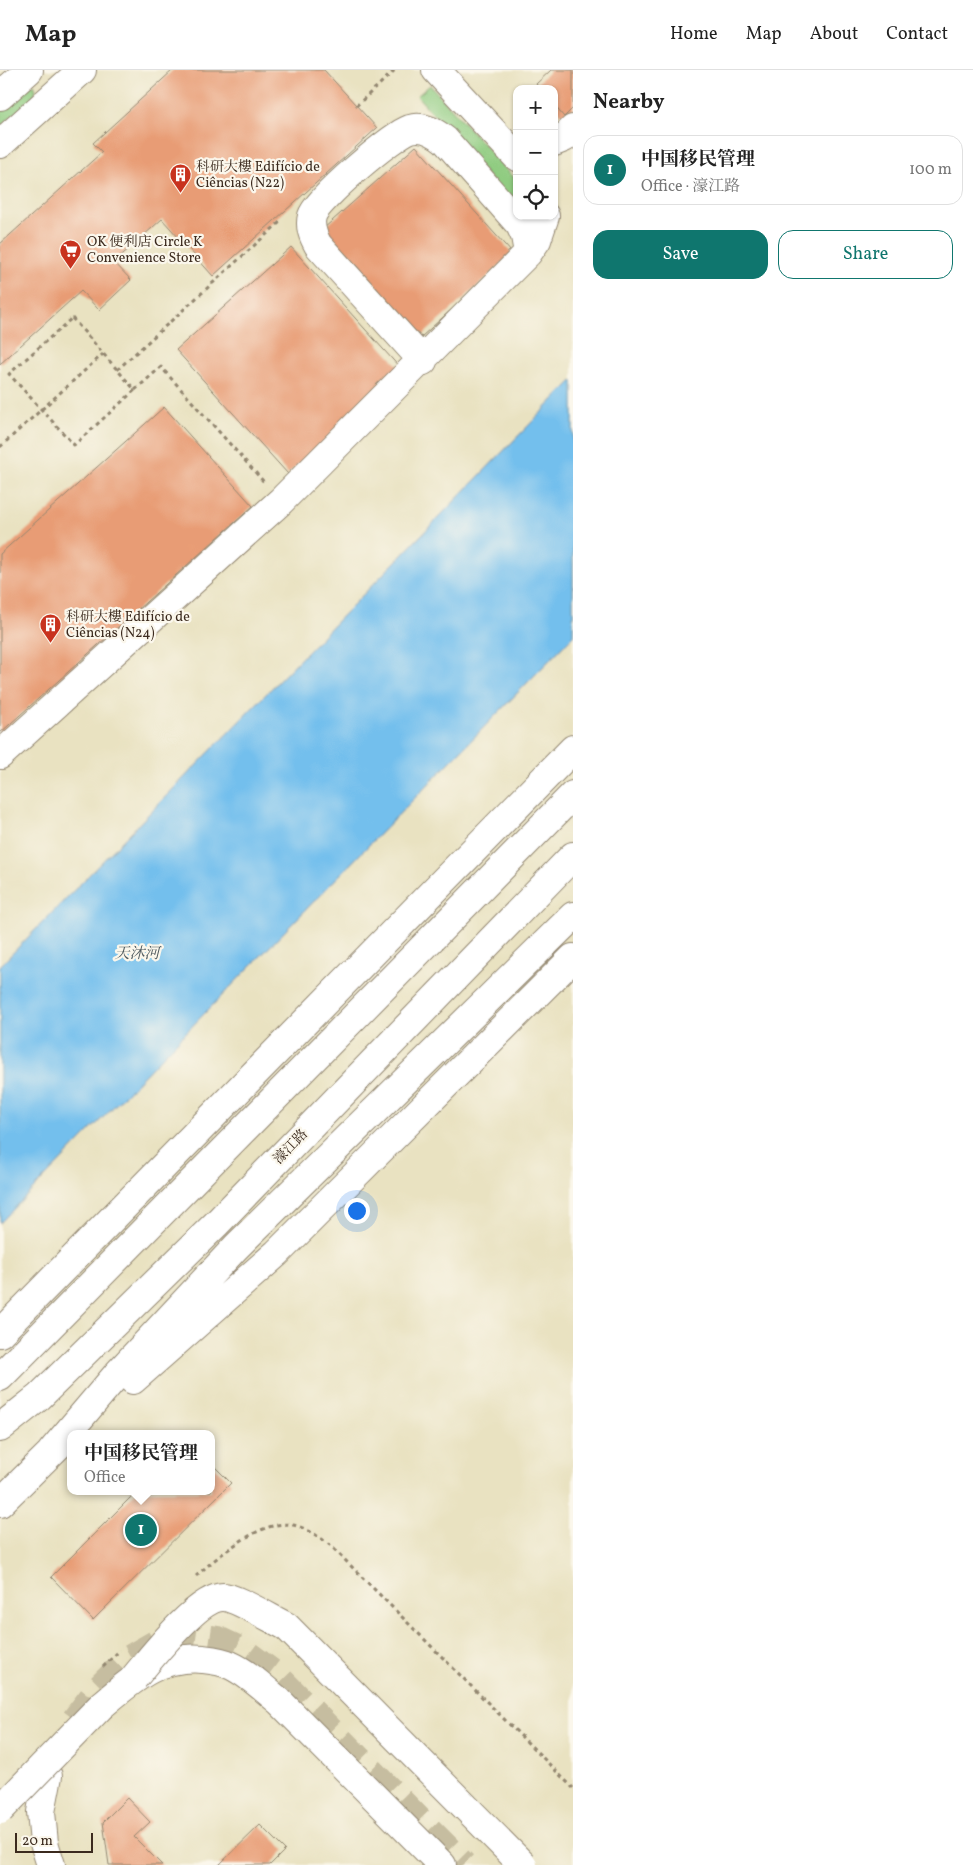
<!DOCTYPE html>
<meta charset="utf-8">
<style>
:root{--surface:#fff;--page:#f2f2f2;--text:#222;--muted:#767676;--line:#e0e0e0;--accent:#0f766e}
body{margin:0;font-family:Vollkorn,"Noto Serif SC",serif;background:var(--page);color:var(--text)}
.controls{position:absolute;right:15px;top:15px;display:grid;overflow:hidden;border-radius:10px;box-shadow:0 1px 4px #0004}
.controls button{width:45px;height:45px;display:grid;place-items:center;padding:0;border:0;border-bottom:1px solid var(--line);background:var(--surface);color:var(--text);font:25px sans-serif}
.scale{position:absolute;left:15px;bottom:12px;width:78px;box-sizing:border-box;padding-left:5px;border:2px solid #3b2a1e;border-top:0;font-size:14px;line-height:18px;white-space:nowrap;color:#3b2a1e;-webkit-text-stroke:4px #fbf7ec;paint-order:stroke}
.you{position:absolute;left:356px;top:1140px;width:18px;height:18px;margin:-12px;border:4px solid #fff;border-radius:50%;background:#1a73e8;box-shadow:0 0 0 8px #1a73e833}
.badge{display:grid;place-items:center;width:32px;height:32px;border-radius:50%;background:var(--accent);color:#fff;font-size:16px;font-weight:700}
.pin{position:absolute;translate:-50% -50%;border:2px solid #fff;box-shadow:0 1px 5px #0006}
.popup{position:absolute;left:67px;top:1360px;width:148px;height:65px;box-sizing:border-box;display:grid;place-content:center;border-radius:10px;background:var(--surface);filter:drop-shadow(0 1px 4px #0005);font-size:16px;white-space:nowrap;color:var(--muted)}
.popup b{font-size:19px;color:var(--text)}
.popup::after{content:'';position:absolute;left:50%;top:100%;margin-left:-10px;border:10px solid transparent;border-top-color:var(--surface)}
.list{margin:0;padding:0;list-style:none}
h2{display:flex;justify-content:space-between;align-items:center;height:65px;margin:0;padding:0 20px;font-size:21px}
h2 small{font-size:16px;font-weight:400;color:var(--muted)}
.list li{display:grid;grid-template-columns:32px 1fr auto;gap:15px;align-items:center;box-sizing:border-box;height:70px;margin:0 10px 10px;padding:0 10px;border:1px solid var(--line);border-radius:15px}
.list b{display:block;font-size:19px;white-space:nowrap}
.list p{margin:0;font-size:16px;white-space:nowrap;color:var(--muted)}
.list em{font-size:16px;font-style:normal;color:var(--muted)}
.actions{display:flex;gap:10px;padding:15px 20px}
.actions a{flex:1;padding:11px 0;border:1px solid var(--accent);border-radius:15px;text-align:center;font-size:18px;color:var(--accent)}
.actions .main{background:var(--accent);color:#fff}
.icon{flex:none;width:28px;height:28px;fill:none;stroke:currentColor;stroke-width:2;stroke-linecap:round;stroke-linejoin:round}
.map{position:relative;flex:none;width:573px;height:1795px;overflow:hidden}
header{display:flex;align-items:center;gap:30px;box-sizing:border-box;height:70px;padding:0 25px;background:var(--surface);border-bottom:1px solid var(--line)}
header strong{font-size:24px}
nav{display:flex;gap:28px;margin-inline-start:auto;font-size:18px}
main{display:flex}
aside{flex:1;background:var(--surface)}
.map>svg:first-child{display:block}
</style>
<header>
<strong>Map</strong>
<nav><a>Home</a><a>Map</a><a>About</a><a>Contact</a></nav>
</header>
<main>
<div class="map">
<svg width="573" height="1795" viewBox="0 0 573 1795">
<rect width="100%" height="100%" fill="#fbf7ec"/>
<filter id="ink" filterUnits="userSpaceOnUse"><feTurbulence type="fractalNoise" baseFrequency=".02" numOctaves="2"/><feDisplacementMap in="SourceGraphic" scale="10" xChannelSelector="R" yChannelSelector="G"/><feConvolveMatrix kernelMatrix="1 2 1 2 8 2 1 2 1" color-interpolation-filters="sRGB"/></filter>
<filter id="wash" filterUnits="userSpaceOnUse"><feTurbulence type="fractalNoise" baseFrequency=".0096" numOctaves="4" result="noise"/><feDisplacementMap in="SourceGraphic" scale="20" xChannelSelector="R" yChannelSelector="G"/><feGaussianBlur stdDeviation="1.12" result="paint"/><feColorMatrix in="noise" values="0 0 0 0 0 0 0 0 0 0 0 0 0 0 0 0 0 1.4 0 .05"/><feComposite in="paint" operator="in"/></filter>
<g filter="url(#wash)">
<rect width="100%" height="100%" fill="#e9e2c1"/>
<path fill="#90cc81" stroke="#667b50" d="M 34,14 L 36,20 L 34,26 L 0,57 L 0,35 Z
M 430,15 L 517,111 L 517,139 L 417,26 Z"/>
<path fill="#73bfed" stroke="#577486" d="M 573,310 L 573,566 L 0,1153 L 0,896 Z"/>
<g id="blocks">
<path fill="#e89c74" d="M 173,0 L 324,0 L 377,58 L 213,206 L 162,149 L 114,192 L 131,210 L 99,240 L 81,221 L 0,294 L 0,174 L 102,82 L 93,73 Z
M 551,0 L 573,0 L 573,38 L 564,47 L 554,35 L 554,19 L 540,19 L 536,14 Z
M 416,76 L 513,184 L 421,267 L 323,159 Z
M 291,177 L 402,300 L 288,404 L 176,280 Z
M 164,337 L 253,436 L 0,663 L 0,484 Z
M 211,1393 L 231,1413 L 93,1550 L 51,1507 L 137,1421 L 211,1421 Z
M 127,1728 L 150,1752 L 134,1767 L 162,1795 L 109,1795 L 103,1752 Z
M 260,1755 L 285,1780 L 270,1795 L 219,1795 Z"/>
</g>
</g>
<g filter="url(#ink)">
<use href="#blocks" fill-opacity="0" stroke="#928670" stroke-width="1"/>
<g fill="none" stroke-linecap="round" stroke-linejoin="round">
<path stroke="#c6bda0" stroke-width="28" stroke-dasharray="28 14" stroke-linecap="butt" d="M 75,1650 L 99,1619 L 129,1589 L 159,1572 L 191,1566 L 218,1570 L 244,1582 L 275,1605 L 463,1795"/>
<defs>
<path id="minor" d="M 436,0 L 517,87
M 0,26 L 29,0
M 554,72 L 564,68 L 573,59
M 0,74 L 82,0
M 423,291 L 318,175 C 313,166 309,157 312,146 C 317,129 393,65 410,59 C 423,55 435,62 445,70 L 520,155 L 525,166 L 528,183
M 0,685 L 281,431 L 528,183 L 537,170 L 545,146
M 48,1706 L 41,1742 L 44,1773 L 51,1795"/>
<path id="major" d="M 0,1263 L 573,679
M 0,1307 L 573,725
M 133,1310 L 277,1183 L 573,888
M 0,1358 L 39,1327 L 216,1154 L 573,786
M 52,1381 L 119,1302 L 236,1177 L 573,846
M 0,1433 L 64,1370
M 102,1635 C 133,1609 159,1585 203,1589 C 212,1590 222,1591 230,1595 C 248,1603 264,1619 279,1631 L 442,1795"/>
</defs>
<use href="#minor" stroke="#928670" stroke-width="30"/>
<use href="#major" stroke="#928670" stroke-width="30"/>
<path stroke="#928670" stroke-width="3" stroke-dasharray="4 4" stroke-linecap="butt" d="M 356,36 L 395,0
M 72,248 L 135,320 L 74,375 L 9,304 Z
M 117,300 L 280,152
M 135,320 L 161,297 L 264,412
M 0,377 L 103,284
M 196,1506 C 217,1487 263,1448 293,1455 C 307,1458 319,1467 330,1475 L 573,1718
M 103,1597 L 120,1580"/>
<use href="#minor" stroke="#fff" stroke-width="28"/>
<use href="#major" stroke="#fff" stroke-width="28"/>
<defs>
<path id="minor-bridge" d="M 134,1608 C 150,1589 198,1527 223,1527 C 235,1527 273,1550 286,1556 L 523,1795"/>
<path id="major-bridge" d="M 0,1740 L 102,1635"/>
</defs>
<use href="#minor-bridge" stroke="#928670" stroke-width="30" stroke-linecap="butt"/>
<use href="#major-bridge" stroke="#928670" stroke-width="30" stroke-linecap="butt"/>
<use href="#minor-bridge" stroke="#fff" stroke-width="28"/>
<use href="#major-bridge" stroke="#fff" stroke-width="28"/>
</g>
</g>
<defs>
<symbol id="building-pin" viewBox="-11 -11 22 30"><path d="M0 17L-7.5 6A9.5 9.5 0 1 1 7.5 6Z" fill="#c8321e" stroke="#fbf7ec"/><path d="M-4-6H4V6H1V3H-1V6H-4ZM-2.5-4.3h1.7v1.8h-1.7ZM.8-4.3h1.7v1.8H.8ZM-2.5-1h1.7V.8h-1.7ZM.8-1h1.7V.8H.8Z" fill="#fff"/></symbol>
<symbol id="supermarket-pin" viewBox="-11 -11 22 30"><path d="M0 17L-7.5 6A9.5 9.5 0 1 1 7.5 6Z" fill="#c8321e" stroke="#fbf7ec"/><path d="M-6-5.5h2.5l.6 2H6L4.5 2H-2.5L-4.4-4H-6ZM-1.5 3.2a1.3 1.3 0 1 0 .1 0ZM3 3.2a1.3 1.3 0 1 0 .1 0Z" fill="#fff"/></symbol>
</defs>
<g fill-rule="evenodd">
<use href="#building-pin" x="168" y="92" width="25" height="34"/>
<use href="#supermarket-pin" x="58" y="168" width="25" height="34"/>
<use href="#building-pin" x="38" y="542" width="25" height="34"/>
</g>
<g text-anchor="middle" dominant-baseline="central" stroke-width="4.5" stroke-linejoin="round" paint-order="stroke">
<g font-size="14" fill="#3b2a1e" stroke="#fbf7ec" text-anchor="start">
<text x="196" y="97">科研大樓 Edifício de<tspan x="196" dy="16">Ciências (N22)</tspan></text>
<text x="87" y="172">OK 便利店 Circle K<tspan x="87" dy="16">Convenience Store</tspan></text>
<text x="66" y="547">科研大樓 Edifício de<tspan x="66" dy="16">Ciências (N24)</tspan></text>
</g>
<g font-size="14" fill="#3b2a1e" stroke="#fbf7ec">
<text transform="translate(291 1077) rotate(-46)">濠江路</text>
</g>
<g font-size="15" font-style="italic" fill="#4c575c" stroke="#fbf7ec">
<text x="137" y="884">天沐河</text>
</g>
</g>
</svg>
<div class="controls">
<button>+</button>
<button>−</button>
<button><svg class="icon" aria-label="locate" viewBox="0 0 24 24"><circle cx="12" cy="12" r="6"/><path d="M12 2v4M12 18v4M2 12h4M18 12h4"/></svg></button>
</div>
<div class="scale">20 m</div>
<div class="you"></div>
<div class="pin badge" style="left:141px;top:1460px">1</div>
<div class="popup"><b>中国移民管理</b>Office</div>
</div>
<aside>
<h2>Nearby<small></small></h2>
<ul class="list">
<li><span class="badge">1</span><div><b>中国移民管理</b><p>Office · 濠江路</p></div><em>100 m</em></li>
</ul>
<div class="actions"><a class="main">Save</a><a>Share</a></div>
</aside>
</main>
